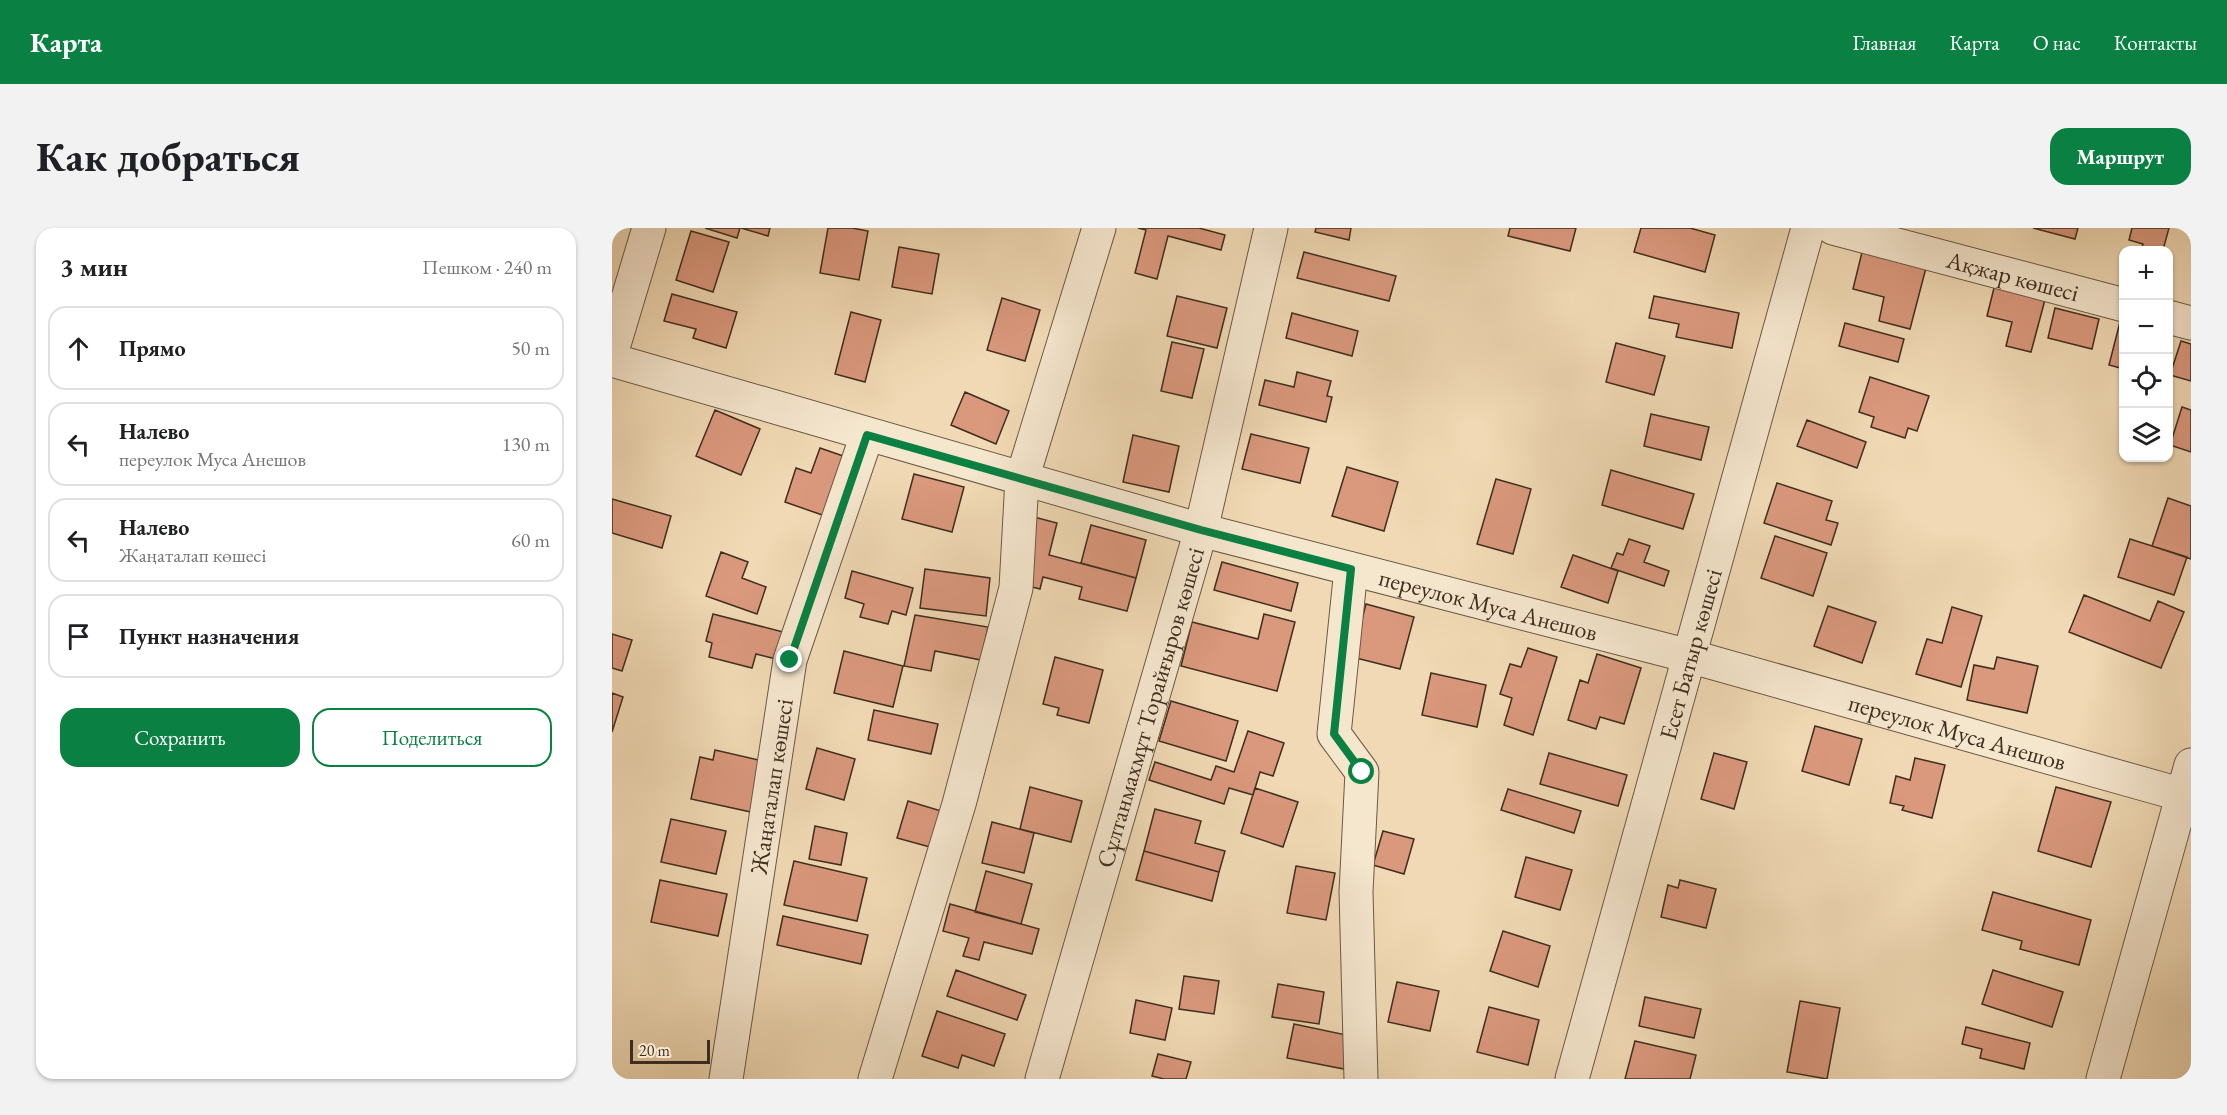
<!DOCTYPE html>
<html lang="ru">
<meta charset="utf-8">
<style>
:root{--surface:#fff;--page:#f2f2f2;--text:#202124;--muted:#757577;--line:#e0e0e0;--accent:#0b8043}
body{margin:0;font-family:"EB Garamond",serif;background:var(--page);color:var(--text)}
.controls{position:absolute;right:18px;top:18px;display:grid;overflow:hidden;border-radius:12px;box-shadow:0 2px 4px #0004}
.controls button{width:54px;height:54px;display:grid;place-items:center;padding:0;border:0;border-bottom:2px solid var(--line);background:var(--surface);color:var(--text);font:30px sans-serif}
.scale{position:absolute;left:18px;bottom:15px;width:80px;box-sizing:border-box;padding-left:6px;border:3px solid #3f2e1f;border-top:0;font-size:16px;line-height:21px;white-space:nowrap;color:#3f2e1f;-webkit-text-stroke:4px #f5e6ce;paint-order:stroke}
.stop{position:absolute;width:18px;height:18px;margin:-14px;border:4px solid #0b8043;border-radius:50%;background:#fff}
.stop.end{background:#0b8043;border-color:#fff;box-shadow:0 2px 6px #0008}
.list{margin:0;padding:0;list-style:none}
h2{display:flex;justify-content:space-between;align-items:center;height:78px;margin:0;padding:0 24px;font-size:26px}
h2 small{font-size:20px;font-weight:400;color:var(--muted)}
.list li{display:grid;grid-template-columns:39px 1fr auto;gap:18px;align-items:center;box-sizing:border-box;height:84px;margin:0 12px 12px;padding:0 12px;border:2px solid var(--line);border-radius:18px}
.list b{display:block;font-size:22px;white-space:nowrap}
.list p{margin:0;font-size:20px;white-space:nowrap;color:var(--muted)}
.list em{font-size:20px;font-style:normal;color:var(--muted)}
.actions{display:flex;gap:12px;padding:18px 24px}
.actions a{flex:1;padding:14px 0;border:2px solid var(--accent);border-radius:18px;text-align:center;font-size:21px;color:var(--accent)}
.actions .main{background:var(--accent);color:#fff}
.icon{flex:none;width:33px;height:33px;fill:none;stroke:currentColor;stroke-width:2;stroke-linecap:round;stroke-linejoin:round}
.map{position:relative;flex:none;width:1579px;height:851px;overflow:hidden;border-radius:18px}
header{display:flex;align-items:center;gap:36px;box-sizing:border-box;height:84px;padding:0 30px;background:var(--accent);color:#fff}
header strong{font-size:28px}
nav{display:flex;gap:33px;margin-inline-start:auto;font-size:21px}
.intro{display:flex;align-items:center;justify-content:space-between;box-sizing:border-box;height:144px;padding:0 36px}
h1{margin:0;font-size:42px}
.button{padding:15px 27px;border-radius:18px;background:var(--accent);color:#fff;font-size:21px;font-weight:700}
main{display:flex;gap:36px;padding:0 36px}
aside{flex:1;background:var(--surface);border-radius:18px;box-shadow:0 2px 4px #0004}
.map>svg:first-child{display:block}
</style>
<header>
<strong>Карта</strong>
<nav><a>Главная</a><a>Карта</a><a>О нас</a><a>Контакты</a></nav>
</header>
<div class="intro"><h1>Как добраться</h1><a class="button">Маршрут</a></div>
<main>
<aside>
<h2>3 мин<small>Пешком · 240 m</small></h2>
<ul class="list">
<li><svg class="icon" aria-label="ahead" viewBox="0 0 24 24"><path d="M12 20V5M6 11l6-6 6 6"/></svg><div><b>Прямо</b></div><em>50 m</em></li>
<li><svg class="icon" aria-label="left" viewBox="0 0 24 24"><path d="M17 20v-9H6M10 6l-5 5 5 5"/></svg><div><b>Налево</b><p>переулок Муса Анешов</p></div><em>130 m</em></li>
<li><svg class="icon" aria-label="left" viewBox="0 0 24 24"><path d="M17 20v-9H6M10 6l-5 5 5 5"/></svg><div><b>Налево</b><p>Жаңаталап көшесі</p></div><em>60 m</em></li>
<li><svg class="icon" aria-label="arrive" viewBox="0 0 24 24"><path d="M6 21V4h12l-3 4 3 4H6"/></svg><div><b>Пункт назначения</b></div></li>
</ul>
<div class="actions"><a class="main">Сохранить</a><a>Поделиться</a></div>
</aside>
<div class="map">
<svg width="1579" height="851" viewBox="0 0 1579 851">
<rect width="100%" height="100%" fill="#f0d9b4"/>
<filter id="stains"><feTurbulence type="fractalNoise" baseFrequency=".00333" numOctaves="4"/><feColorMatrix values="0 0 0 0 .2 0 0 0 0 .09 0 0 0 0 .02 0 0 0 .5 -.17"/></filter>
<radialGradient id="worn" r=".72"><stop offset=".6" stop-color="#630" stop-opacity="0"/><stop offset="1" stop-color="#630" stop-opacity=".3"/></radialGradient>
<path fill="#da987d" stroke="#3f2e1f" stroke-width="1.5" d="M 93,0 L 128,0 L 125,10 Z
M 129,0 L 158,0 L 156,8 Z
M 216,0 L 240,0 L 256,3 L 247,52 L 208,45 Z
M 526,0 L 587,0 L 613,7 L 609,22 L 556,8 L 545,51 L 523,45 L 534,2 Z
M 704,0 L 739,0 L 737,12 L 703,4 Z
M 898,0 L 964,0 L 958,23 L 896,8 Z
M 1029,0 L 1078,0 L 1103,7 L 1093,44 L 1022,24 Z
M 1421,0 L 1466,0 L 1463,11 Z
M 1520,0 L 1557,0 L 1551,22 L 1529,22 L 1531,16 L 1517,12 Z
M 79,3 L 117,14 L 101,64 L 64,52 Z
M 287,19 L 327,26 L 320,66 L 280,59 Z
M 1251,20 L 1315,36 L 1298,101 L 1267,93 L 1272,69 L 1241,61 Z
M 692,24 L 784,48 L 777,73 L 685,50 Z
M 1383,56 L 1434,68 L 1419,124 L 1394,118 L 1400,94 L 1375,88 Z
M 60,66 L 125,84 L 114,120 L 81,110 L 84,101 L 52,93 Z
M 565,68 L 615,80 L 605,120 L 555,108 Z
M 1042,68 L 1127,85 L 1120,120 L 1064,109 L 1067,96 L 1037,90 Z
M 390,70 L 428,82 L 413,133 L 375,122 Z
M 1443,80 L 1487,91 L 1480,121 L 1436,110 Z
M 239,84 L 269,92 L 253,154 L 223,146 Z
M 680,85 L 746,103 L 740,128 L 674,110 Z
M 1508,94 L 1512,95 L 1512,141 L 1497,137 Z
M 1233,95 L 1292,111 L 1286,134 L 1227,118 Z
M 1569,113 L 1579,116 L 1579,153 L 1558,147 Z
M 560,114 L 592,121 L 580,170 L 549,163 Z
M 1004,115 L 1053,128 L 1042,167 L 994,154 Z
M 685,144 L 719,153 L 715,168 L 720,169 L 714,194 L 647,177 L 653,152 L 682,159 Z
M 1258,149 L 1317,168 L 1305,203 L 1296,200 L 1293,210 L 1259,199 L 1262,189 L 1247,184 Z
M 353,164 L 397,183 L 384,216 L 339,197 Z
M 1570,179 L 1579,182 L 1579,224 L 1558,217 Z
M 103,182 L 148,201 L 129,247 L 84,228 Z
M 1039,186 L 1097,199 L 1089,232 L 1032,218 Z
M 1195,192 L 1254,214 L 1245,240 L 1185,218 Z
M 639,206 L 697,220 L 688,255 L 630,241 Z
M 521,207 L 567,218 L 557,264 L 511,254 Z
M 208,220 L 237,230 L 216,289 L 173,274 L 184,240 L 199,245 Z
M 735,239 L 786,254 L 772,303 L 720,288 Z
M 999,242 L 1082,266 L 1071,301 L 990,277 Z
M 302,246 L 352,259 L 340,304 L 290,291 Z
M 884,251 L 919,261 L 901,326 L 865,316 Z
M 1165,255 L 1220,273 L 1214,292 L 1226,295 L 1219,317 L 1152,295 Z
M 1556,270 L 1579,278 L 1579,331 L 1540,318 Z
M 0,271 L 59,288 L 50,320 L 0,305 Z
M 422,289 L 445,295 L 437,327 L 524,350 L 515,383 L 467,371 L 470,359 L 431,349 L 428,361 L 405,355 Z
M 479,297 L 534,312 L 524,350 L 469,335 Z
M 1163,308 L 1215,325 L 1201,368 L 1149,350 Z
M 1017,311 L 1038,318 L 1032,334 L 1057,343 L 1052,358 L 999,340 L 1005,325 L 1011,327 Z
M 1518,311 L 1575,329 L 1562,367 L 1506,349 Z
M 109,324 L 136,334 L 130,350 L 154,359 L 145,386 L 94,368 Z
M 961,327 L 1006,343 L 996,375 L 949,359 Z
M 610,334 L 686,355 L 679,383 L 602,362 Z
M 313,341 L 378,350 L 374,388 L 308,380 Z
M 240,343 L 301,360 L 294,387 L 280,383 L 276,396 L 248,389 L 252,376 L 233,370 Z
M 1472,367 L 1538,393 L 1546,373 L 1572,384 L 1549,440 L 1457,404 Z
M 754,376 L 802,389 L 788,441 L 740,429 Z
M 1216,378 L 1264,394 L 1250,435 L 1202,418 Z
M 1340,379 L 1370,388 L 1349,459 L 1304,446 L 1315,411 L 1330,415 Z
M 101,386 L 171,404 L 164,431 L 144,426 L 140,440 L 97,429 L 100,415 L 94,413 Z
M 652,386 L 683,394 L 665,463 L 569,438 L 580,394 L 646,411 Z
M 303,387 L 376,399 L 369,432 L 323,423 L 319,443 L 292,438 Z
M 0,406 L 20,412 L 10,443 L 0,440 Z
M 916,420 L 945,429 L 921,507 L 892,497 L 900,470 L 888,466 L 898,436 L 909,439 Z
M 232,423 L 291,438 L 281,479 L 222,465 Z
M 985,426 L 1029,440 L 1012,496 L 988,489 L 984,501 L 956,492 L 968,452 L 976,455 Z
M 443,429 L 491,442 L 477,495 L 445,487 L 447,480 L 431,476 Z
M 1385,429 L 1426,438 L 1415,485 L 1355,472 L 1362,437 L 1382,441 Z
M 819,445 L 874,457 L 865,499 L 810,487 Z
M 0,465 L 11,469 L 0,504 Z
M 559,473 L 626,493 L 614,533 L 547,513 Z
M 262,482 L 326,496 L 319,526 L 256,512 Z
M 1203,498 L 1250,511 L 1237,557 L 1190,543 Z
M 636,503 L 672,515 L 661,548 L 648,544 L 641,567 L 617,560 L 612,576 L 537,552 L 543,534 L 599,552 L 604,538 L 622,544 Z
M 205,520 L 243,531 L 232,572 L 194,561 Z
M 103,522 L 151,533 L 139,584 L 79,571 L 88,529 L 101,532 Z
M 937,525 L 1015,547 L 1006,578 L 928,556 Z
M 1102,525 L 1135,534 L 1122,581 L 1089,571 Z
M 1303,530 L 1333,537 L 1320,590 L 1290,582 L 1292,578 L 1278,575 L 1284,548 L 1298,552 Z
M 418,559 L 470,573 L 459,614 L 408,601 Z
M 1444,559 L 1499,574 L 1479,639 L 1426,623 Z
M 643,560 L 686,574 L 671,619 L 629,605 Z
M 896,561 L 969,583 L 962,605 L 889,582 Z
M 296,573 L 339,586 L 329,622 L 285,610 Z
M 543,581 L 589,593 L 583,615 L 613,623 L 607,644 L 532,623 Z
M 59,591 L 114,603 L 104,646 L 49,634 Z
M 380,594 L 422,605 L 412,645 L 370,635 Z
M 203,598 L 235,605 L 229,637 L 197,631 Z
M 771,603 L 802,611 L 792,646 L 761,637 Z
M 532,623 L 607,644 L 600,673 L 524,652 Z
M 914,629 L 960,642 L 948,682 L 903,669 Z
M 182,633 L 255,650 L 245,693 L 172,677 Z
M 684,638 L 723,645 L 714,692 L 675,685 Z
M 374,643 L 420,656 L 409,696 L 363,684 Z
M 48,652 L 115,666 L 106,708 L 39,694 Z
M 1068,652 L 1104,661 L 1094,700 L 1049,689 L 1056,657 L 1066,660 Z
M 1381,664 L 1479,692 L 1467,737 L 1408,721 L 1410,713 L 1370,702 Z
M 338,676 L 427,701 L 420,726 L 372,714 L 367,732 L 351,728 L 357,710 L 331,703 Z
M 171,688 L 256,707 L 249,736 L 165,717 Z
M 891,703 L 938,718 L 926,759 L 878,743 Z
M 344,742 L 414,767 L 405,792 L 335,768 Z
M 1381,742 L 1451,764 L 1440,799 L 1370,776 Z
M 572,748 L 607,753 L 602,786 L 567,781 Z
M 785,754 L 827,763 L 818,803 L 776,794 Z
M 666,756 L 712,764 L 707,796 L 660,789 Z
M 1033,769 L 1089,781 L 1082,810 L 1027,798 Z
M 524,772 L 560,780 L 553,812 L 518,805 Z
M 1188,773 L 1228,780 L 1215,851 L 1175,844 Z
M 877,779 L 927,792 L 916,837 L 865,824 Z
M 325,783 L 393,806 L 382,838 L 350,827 L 346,840 L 310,828 Z
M 682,796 L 739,808 L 732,841 L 675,830 Z
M 1354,799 L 1418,815 L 1412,841 L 1368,830 L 1370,821 L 1350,816 Z
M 1023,813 L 1084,827 L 1078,851 L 1013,851 Z
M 546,826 L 579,834 L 574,851 L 552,851 L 540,848 Z"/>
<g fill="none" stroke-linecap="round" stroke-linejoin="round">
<defs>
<g id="minor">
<path id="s1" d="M 1221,0 L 1512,77"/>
<path d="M 1556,89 L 1579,95"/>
<path d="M 0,123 L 37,0"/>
<path id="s2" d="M 0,132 L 589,302 L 1077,428 L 1571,567 L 1579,572"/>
<path d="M 739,341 L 722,506 L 750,544 L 744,664 L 749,851"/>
<path id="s3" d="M 114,851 L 178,432 L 255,207"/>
<path d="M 263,851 L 347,576 L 404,360 L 410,251 L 487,0"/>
<path id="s4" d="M 430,851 L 589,302 L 659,0"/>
<path id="s5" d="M 960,851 L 1196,0"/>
<path d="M 1491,851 L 1579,537"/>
</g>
</defs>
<use href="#minor" stroke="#6b5944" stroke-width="35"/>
<use href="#minor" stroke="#f5e6ce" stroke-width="33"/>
</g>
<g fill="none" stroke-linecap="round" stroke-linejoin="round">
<path stroke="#0b8043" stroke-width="8" d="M 178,432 L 255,207 L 589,302 L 739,341 L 722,506 L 750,544"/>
</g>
<g text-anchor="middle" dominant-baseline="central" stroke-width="5" stroke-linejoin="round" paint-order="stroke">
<g font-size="24" fill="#3f2e1f" stroke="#f5e6ce">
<text stroke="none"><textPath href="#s1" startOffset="186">Ақжар көшесі</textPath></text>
<text stroke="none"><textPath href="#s2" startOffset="910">переулок Муса Анешов</textPath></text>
<text stroke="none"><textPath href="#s5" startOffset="441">Есет Батыр көшесі</textPath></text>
<text stroke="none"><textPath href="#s4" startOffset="387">Сұлтанмахмұт Торайғыров көшесі</textPath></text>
<text stroke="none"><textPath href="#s2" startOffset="1396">переулок Муса Анешов</textPath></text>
<text stroke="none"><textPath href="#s3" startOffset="296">Жаңаталап көшесі</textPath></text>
</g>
</g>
<rect width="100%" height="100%" filter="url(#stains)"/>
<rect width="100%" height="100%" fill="url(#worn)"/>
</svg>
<div class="controls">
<button>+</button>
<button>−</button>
<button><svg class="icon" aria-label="locate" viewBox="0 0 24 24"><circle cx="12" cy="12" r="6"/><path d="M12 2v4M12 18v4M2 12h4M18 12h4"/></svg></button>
<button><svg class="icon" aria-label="layers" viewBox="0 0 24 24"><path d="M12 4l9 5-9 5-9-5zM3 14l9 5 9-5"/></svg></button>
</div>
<div class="scale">20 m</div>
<div class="stop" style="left:750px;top:544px"></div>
<div class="stop end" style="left:178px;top:432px"></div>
</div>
</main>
